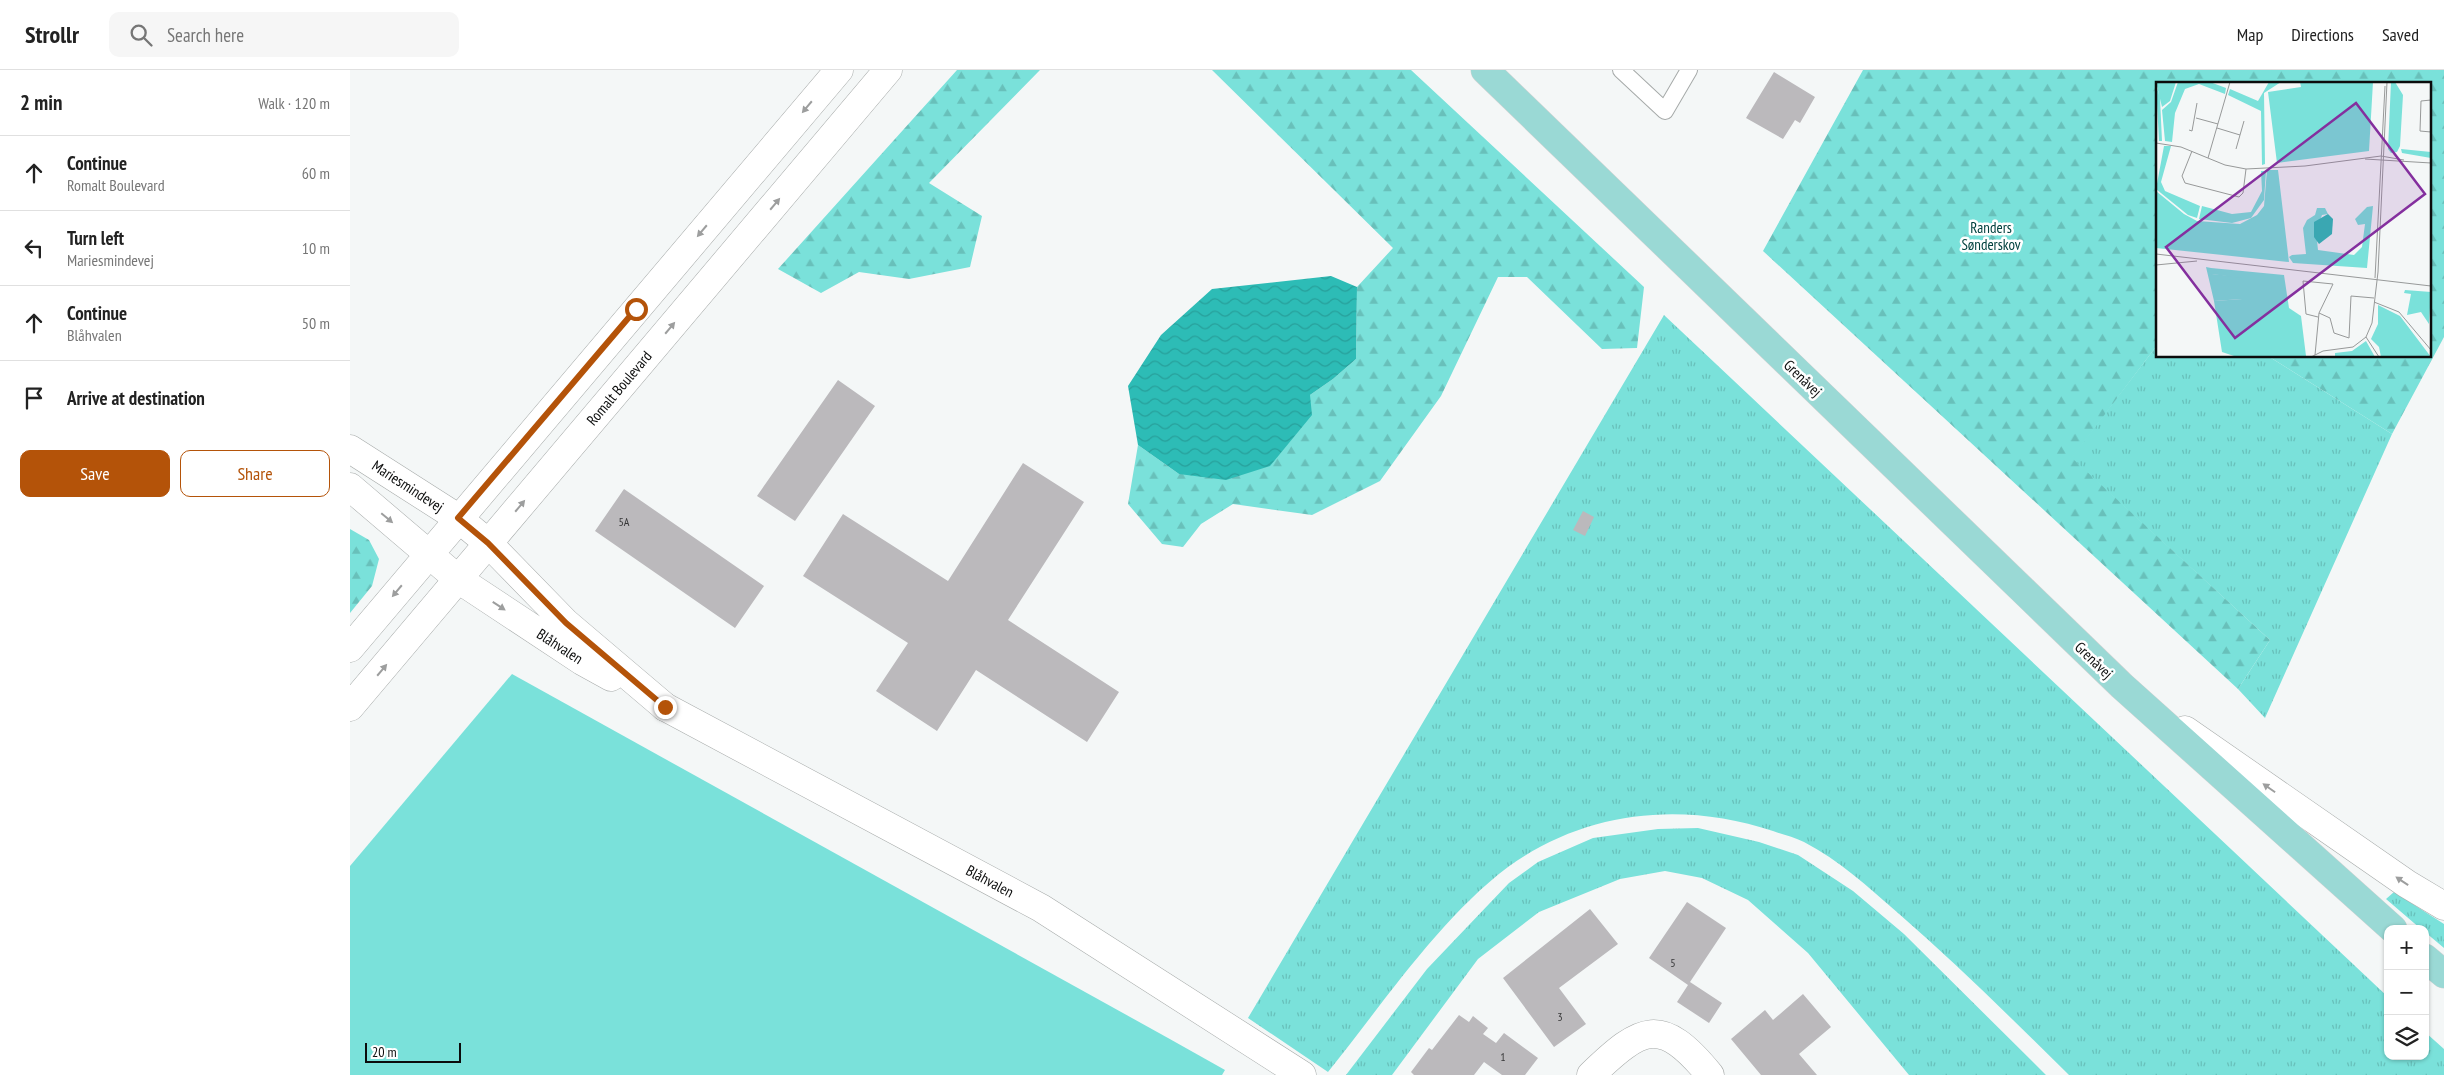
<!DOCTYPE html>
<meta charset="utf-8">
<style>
:root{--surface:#fff;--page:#f6f6f6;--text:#222;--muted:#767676;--line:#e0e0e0;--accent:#b45309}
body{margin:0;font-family:"PT Sans Narrow",sans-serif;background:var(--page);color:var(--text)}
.controls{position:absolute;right:15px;bottom:15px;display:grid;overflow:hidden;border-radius:10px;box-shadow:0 1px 4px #0004}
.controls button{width:45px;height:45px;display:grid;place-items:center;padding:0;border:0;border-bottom:1px solid var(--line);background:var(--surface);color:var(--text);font:25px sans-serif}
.scale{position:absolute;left:15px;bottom:12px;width:96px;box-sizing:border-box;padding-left:5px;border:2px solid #0b0c0c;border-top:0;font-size:14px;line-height:18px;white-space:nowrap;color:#0b0c0c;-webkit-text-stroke:4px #fff;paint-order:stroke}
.stop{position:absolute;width:15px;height:15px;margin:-11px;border:4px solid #b45309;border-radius:50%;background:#fff}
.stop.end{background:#b45309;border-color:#fff;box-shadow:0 1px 5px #0008}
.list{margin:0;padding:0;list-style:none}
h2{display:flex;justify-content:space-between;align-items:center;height:65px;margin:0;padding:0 20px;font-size:21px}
h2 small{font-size:16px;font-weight:400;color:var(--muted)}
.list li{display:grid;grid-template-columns:32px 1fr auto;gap:15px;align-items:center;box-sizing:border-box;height:75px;padding:0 20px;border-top:1px solid var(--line)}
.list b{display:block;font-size:19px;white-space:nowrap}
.list p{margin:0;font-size:16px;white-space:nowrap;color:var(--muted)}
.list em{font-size:16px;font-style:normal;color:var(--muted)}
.actions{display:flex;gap:10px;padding:15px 20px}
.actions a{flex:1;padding:11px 0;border:1px solid var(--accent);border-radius:10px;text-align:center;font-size:18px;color:var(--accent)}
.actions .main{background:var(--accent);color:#fff}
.icon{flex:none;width:28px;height:28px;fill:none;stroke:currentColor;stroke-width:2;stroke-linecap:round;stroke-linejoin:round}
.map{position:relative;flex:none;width:2094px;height:1005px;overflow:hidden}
header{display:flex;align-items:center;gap:30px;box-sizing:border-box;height:70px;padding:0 25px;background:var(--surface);border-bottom:1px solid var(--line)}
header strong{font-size:24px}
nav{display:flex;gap:28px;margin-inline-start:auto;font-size:18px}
.search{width:350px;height:45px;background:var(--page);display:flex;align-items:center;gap:12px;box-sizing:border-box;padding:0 18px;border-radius:10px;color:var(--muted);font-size:19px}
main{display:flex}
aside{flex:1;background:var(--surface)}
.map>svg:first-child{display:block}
</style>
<header>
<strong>Strollr</strong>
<div class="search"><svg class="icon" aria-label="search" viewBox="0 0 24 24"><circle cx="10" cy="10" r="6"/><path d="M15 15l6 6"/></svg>Search here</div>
<nav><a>Map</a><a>Directions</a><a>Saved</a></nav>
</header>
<main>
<aside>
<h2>2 min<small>Walk · 120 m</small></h2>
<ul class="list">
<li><svg class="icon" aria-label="ahead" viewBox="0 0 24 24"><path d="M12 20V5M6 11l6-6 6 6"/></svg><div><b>Continue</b><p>Romalt Boulevard</p></div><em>60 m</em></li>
<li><svg class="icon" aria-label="left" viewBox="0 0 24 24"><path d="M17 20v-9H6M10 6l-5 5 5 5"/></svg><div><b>Turn left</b><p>Mariesmindevej</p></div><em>10 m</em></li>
<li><svg class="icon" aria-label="ahead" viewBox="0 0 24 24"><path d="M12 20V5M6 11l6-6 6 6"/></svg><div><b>Continue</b><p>Blåhvalen</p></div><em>50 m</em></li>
<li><svg class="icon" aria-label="arrive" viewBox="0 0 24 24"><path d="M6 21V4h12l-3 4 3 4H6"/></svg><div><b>Arrive at destination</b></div></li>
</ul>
<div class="actions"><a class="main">Save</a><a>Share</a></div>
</aside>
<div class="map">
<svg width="2094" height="1005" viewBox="0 0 2094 1005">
<defs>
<pattern id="grass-tufts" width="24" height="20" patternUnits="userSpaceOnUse" patternTransform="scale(1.25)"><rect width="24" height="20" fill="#7ae1da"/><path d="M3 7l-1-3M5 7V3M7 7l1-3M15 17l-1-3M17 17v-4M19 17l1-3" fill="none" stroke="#68c0ba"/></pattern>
<pattern id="forest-firs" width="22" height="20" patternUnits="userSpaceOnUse" patternTransform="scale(1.25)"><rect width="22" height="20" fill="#7ae1da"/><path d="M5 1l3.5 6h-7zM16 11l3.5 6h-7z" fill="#68c0ba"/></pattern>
<pattern id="water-waves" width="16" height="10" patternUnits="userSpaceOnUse" patternTransform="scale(1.25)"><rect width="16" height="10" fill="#2dbcb6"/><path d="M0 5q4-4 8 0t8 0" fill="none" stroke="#27a09b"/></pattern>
</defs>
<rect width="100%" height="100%" fill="#f4f7f7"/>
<path fill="url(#grass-tufts)" d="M 1314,245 L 2038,927 L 2038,986 L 2075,986 L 2075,962 L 2094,979 L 2094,1005 L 1719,1005 C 1663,950 1607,894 1548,843 C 1518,817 1489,790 1454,772 C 1444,767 1433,765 1423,761 C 1334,731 1236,740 1158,797 C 1090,848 1032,935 978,1002 L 898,948 Z
M 1808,274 L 1808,286 L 1918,286 L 2042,364 L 1915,648 L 1888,619 L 1920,570 L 1721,388 Z
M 1348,758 L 1409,772 L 1448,785 L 1503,821 L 1554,864 L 1696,1005 L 1559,1005 L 1458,883 L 1398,830 L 1352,808 L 1315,801 L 1270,809 L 1189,842 L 1128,889 L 1042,1005 L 996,1005 L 1077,899 L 1159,813 L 1188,792 L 1243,768 L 1308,759 Z
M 2044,822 L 2094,854 L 2094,878 L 2075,862 L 2075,859 L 2071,859 L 2036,829 Z"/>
<path fill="url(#forest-firs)" d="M 607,0 L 690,0 L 579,113 L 632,146 L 620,197 L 559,209 L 509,202 L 471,223 L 428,199 Z
M 862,0 L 1061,0 L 1294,217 L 1287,278 L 1252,279 L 1177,207 L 1148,207 L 1091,326 L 1030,411 L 962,445 L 883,434 L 851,454 L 833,477 L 812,474 L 778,434 L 788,375 L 829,404 L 960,325 L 983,309 L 1006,289 L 1007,217 L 1043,178 Z
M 1513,0 L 2094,0 L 2094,267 L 2042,364 L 1918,286 L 2080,286 L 2080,14 L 1808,14 L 1808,274 L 1722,388 L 1920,570 L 1888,619 L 1413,181 Z
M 0,459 L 19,470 L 29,489 L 22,516 L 0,543 Z"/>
<path fill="#7ae1da" d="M 162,604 L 818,968 L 875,1000 L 872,1005 L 0,1005 L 0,796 Z"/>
<path fill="url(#water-waves)" d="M 981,206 L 1007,217 L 1006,289 L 983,309 L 960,325 L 962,345 L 920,396 L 876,410 L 829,404 L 788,375 L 778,316 L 811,265 L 862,219 Z"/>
<path fill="#bbb9bc" d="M 1424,2 L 1465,27 L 1450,53 L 1445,50 L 1433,69 L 1396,48 Z
M 488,310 L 525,336 L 445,451 L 407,426 Z
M 673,393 L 734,432 L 658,550 L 769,622 L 737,672 L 626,600 L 587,661 L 526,621 L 558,573 L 453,506 L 493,444 L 598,511 Z
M 274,419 L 414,516 L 385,558 L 245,461 Z
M 1233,441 L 1244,447 L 1235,466 L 1223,460 Z
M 1337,832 L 1376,858 L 1340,912 L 1372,933 L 1359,953 L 1327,932 L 1338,915 L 1299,888 Z
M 1240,839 L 1268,874 L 1209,918 L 1236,954 L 1204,977 L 1153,908 Z
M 1453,924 L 1481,957 L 1449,984 L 1467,1005 L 1411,1005 L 1381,969 L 1415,940 L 1423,950 Z
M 1109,945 L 1119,952 L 1123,946 L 1138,958 L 1133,964 L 1146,973 L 1154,963 L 1188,988 L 1175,1005 L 1152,1005 L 1134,992 L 1124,1005 L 1064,1005 L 1061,1002 L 1079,978 L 1082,980 Z"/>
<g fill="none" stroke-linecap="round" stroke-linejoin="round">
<defs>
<path id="lane" d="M 1271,0 L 1315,41 L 1339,0"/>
<path id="street" d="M 315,637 L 691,838 L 952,1005
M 1241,1005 C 1292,956 1311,945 1360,1005"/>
<path id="secondary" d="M 0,379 L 108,448 L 138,473 L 216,553 L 315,637
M 0,417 L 108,509 L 232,591 L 261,607
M 0,578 L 489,0
M 0,637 L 538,0
M 1835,660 L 2057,814 L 2094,836"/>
<path id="primary" d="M 1135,0 L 1772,616 L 2043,859
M 2075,888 L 2094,904"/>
</defs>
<use href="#lane" stroke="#a6aaa9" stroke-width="18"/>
<use href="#street" stroke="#a6aaa9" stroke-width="29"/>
<use href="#secondary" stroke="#a6aaa9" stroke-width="29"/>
<use href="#primary" stroke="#d3d3d3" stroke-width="29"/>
<use href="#lane" stroke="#fff" stroke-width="16"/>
<use href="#street" stroke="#fff" stroke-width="28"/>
<use href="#secondary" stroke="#fff" stroke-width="28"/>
<use href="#primary" stroke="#9ad9d5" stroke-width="28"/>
</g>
<defs><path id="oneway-solid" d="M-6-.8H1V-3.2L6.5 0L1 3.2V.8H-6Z" transform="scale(1.25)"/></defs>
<g fill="#9d9e9e">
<use href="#oneway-solid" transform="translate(457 37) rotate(130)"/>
<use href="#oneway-solid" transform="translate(425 134) rotate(-50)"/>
<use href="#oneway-solid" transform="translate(352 161) rotate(130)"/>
<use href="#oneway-solid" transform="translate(320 258) rotate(-50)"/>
<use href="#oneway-solid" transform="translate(170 436) rotate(-50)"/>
<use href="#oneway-solid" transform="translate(37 448) rotate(40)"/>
<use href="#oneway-solid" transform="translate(47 521) rotate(130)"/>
<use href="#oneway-solid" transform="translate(149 536) rotate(33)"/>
<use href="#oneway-solid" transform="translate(32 600) rotate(-50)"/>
<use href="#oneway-solid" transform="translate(1919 718) rotate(-145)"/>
<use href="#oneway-solid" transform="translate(2052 811) rotate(-146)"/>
</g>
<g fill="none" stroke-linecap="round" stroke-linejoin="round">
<path stroke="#b45309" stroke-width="6" d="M 286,239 L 108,448 L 138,473 L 216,553 L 315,637"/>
</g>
<g text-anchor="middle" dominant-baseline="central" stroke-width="5" stroke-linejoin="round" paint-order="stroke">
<g font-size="12" fill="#373738">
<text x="274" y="451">5A</text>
<text x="1323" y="892">5</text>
<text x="1210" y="946">3</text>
<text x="1153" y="986">1</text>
</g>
<g font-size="15" fill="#00413e" stroke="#fff">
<text x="1641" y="157">Randers<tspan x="1641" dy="17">Sønderskov</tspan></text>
</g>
<g font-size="15" fill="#0b0c0c" stroke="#fff">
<text transform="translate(1453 308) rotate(44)">Grenåvej</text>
<text transform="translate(269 318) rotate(-50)">Romalt Boulevard</text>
<text transform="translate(58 416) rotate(33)">Mariesmindevej</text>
<text transform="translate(210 576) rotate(33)">Blåhvalen</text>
<text transform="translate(1744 590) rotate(44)">Grenåvej</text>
<text transform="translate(640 811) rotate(28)">Blåhvalen</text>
</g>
</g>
<g transform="translate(1806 12)">
<rect width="275" height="275" fill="#f4f7f7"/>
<path d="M 0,0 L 20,0 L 14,19 L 6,25 ZM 22,0 L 54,0 L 70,6 L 69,12 L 43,2 L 29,7 L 19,31 L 16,60 L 9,59 L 6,28 L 15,20 ZM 113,0 L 125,0 L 108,11 L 109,82 L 106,83 L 105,29 L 72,13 L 74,7 L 102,19 ZM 0,3 L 4,16 L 6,59 L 3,59 ZM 8,64 L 15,64 L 5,100 L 9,109 L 44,124 L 41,136 L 32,133 L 0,107 ZM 111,88 L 122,88 L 133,180 L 0,166 L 0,109 L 28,132 L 41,139 L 84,142 L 101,133 L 108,124 ZM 105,89 L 110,89 L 108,118 L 95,136 L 76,141 L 43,137 L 46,124 L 76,132 L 95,130 L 106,109 ZM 50,185 L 55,186 L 56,192 L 86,195 L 86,217 L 58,219 ZM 222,223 L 244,234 L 275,275 L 225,275 L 223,265 L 215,257 L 222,242 ZM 210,259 L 219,275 L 179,275 L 179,271 L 196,269 Z" fill="#7ae1da"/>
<path d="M 235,0 L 239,0 L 247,13 L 244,64 L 241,70 L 235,71 L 232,67 ZM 245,67 L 275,70 L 275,76 L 246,71 ZM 217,124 L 211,186 L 137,181 L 133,175 L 136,173 L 150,172 L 147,146 L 151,138 L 159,133 L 161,126 L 169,126 L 172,132 L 166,133 L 160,149 L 162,168 L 198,173 L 206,165 L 209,142 L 202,143 L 199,137 L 211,125 ZM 55,186 L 128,193 L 133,226 L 145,234 L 150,274 L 81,275 L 66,270 L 58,219 L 86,217 L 86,196 L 55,192 ZM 249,208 L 275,210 L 273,242 L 265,230 L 251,233 L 255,212 L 248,211 Z" fill="#7ae1da"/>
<path d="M 144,0 L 217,0 L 213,69 L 121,81 L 112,10 L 145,5 Z" fill="#7ae1da"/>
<path d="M 172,132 L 177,137 L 176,152 L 163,162 L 158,155 L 158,140 Z" fill="#2dbcb6"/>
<path fill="none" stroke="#979999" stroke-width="1" d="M 275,18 L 265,19 L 264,49 L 275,50M 40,36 L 62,42M 61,46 L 84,53M 33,48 L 36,49 L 41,21M 0,61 L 25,65 L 69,83 L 90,87 L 149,84 L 225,74 L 248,78M 80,67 L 88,39M 36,69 L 26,94 L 29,101 L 83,115 L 87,111 L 90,87M 52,76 L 74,0M 209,77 L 275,81M 0,172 L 275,204M 0,183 L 41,179M 219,196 L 229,4M 218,220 L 243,230 L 275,268M 163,231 L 174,236 L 178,251 L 193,256 L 195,214 L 218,216M 210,255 L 223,275M 159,273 L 163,231 L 177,202 L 147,199 L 150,232 L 162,235M 155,275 L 167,269 L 197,265 L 210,255 L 216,241 L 222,190 L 231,0"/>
<path fill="#842f9e" fill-opacity="0.15" stroke="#842f9e" stroke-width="2.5" d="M 200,21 L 269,112 L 79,256 L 10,165 Z"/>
<rect width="275" height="275" fill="none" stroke="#0b0c0c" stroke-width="2.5"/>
</g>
</svg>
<div class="controls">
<button>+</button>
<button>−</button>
<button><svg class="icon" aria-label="layers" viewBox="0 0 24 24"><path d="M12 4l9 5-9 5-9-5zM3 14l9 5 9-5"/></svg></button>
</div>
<div class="scale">20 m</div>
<div class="stop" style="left:286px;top:239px"></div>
<div class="stop end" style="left:315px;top:637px"></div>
</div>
</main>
